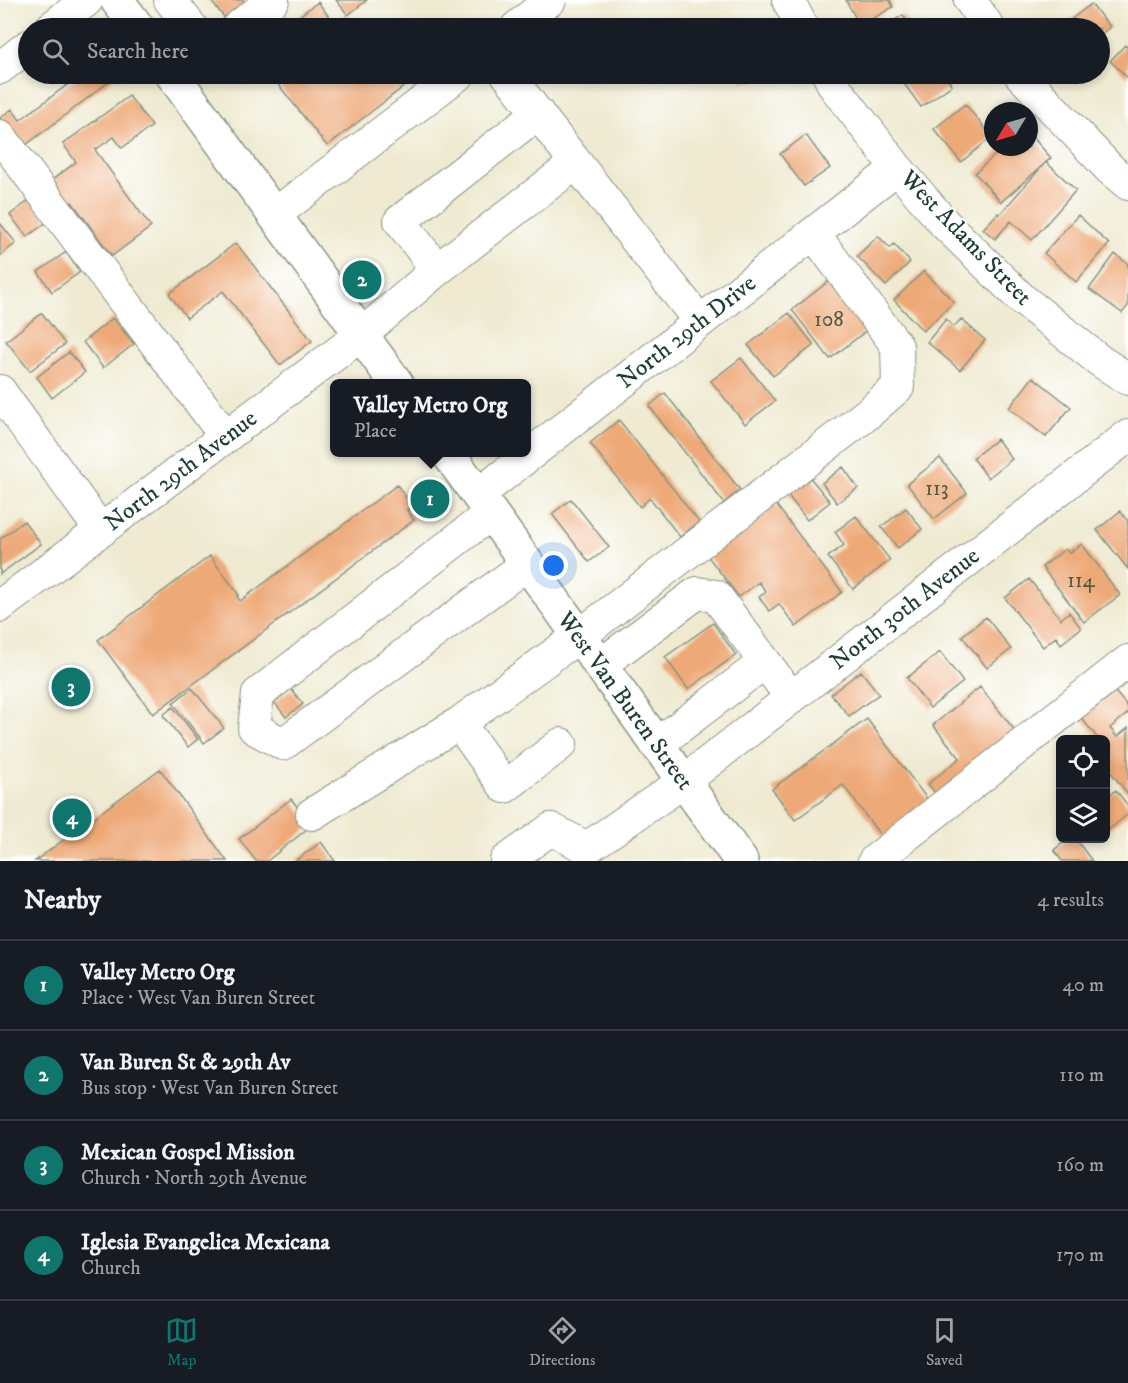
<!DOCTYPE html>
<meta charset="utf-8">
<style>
:root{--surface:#171b24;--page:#242831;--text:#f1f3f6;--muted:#9ea1a6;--line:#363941;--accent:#0f766e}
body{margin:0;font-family:"IM FELL DW Pica",serif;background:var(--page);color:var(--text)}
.controls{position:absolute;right:18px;bottom:18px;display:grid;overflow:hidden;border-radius:9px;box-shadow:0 3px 9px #0003}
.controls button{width:54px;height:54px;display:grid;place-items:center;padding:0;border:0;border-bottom:2px solid var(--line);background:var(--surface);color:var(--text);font:30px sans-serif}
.compass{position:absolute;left:984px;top:102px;width:54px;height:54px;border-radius:50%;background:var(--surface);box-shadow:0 3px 9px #0003;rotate:232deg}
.you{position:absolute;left:554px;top:566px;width:21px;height:21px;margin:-15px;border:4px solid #fff;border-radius:50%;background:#1a73e8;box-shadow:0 0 0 9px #1a73e833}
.badge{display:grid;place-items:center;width:39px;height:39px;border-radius:50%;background:var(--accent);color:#fff;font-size:20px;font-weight:700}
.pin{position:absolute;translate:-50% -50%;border:3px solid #fff;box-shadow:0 2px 6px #0006}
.popup{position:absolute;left:330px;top:379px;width:201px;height:78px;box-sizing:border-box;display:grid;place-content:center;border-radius:9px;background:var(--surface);filter:drop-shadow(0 2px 4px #0005);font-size:20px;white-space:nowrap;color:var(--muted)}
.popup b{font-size:22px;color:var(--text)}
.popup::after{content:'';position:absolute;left:50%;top:100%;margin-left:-12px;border:12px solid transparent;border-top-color:var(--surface)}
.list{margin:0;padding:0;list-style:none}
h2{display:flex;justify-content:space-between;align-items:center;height:78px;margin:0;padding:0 24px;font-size:26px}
h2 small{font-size:20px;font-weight:400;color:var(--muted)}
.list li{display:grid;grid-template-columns:39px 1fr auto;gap:18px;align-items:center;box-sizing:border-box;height:90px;padding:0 24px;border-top:2px solid var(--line)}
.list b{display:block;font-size:22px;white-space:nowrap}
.list p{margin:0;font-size:20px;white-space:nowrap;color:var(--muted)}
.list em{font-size:20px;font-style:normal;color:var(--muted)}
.icon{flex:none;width:33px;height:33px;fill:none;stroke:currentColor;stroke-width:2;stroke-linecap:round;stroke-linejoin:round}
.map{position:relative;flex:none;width:1128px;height:861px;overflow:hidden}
.search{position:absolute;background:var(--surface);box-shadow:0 3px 9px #0003;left:18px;right:18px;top:18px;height:66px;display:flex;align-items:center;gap:15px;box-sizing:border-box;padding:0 21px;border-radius:33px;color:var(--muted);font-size:22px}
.sheet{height:438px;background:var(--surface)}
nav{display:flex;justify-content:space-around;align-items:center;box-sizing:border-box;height:84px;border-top:2px solid var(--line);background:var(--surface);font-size:16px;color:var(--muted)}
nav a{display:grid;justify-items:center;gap:3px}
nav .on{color:var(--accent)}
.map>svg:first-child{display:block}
</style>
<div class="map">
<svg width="1128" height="861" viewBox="0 0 1128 861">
<rect width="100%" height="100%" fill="#fff"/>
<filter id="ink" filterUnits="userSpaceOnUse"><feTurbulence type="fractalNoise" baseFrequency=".0167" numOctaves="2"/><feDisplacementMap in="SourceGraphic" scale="12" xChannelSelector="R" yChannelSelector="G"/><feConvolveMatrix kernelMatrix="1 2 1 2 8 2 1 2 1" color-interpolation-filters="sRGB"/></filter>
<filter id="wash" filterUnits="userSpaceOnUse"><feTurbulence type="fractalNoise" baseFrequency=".008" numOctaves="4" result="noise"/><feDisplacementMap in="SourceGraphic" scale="24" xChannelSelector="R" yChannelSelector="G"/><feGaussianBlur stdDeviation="1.35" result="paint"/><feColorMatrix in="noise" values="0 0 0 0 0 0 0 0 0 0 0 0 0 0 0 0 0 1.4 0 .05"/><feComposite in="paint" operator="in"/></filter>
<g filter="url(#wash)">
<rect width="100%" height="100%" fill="#efead1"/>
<g id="blocks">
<path fill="#eea978" d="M 210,0 L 243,0 L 248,7 L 229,23 Z
M 336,0 L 367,0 L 348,15 Z
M 846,0 L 890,0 L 893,7 L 860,26 Z
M 318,2 L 335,25 L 346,17 L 355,28 L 283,28 Z
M 1091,4 L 1110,27 L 1100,35 L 1100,28 L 1060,28 Z
M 903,15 L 911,28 L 882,28 Z
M 1125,45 L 1128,48 L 1128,78 L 1110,61 Z
M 82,74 L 119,74 L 22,148 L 0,118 L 12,109 L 20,120 Z
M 270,74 L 420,74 L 327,146 Z
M 738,74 L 758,74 L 744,83 Z
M 897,74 L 943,74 L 952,85 L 921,107 Z
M 129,96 L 152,126 L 122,148 L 114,137 L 95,150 L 151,227 L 112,256 L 72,202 L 66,207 L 48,183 L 76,162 L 63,144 Z
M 965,104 L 992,137 L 961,162 L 934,129 Z
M 1029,133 L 1051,158 L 1001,202 L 975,173 L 1004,147 L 1029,147 Z
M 806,135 L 830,168 L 804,186 L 780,154 Z
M 1046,162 L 1076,190 L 1032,240 L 1011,221 L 995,239 L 983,229 L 998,213 L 999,215 Z
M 31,199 L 48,221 L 27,237 L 10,215 Z
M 1078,215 L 1109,244 L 1076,282 L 1044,253 Z
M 0,223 L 16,243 L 0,256 Z
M 878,236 L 890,248 L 894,244 L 910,262 L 886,286 L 857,256 Z
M 236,243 L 312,341 L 280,365 L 223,291 L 187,318 L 169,294 Z
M 66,252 L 80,272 L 52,292 L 38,272 Z
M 1115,254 L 1128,264 L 1128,306 L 1122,313 L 1089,289 Z
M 924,271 L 954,302 L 923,331 L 894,300 Z
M 829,281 L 867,330 L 830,359 L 792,310 Z
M 42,313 L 65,344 L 30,371 L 6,341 Z
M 789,313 L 814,345 L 773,376 L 748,345 Z
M 113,318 L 134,344 L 103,368 L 83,342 Z
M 946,319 L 954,327 L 961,319 L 985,340 L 960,370 L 927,342 Z
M 69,352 L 85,372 L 52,398 L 37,377 Z
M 741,358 L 775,401 L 745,424 L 711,381 Z
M 1033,377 L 1071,407 L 1046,437 L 1009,408 Z
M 665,393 L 740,490 L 724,503 L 649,406 Z
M 619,420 L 699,522 L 680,537 L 650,498 L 640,507 L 590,443 Z
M 997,439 L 1012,459 L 988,478 L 973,458 Z
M 940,458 L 967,493 L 934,519 L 907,484 Z
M 843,467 L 858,488 L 837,503 L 822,483 Z
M 808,475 L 830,502 L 807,520 L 786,493 Z
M 397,485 L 412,506 L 407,510 L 414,520 L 153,714 L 98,640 L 210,556 L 239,595 L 237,597 L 240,601 Z
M 771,498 L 842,592 L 796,627 L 779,604 L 769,611 L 759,597 L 766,592 L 759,582 L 739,597 L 703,550 Z
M 571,499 L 609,547 L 589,562 L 552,514 Z
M 906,508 L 922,529 L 898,548 L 881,527 Z
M 1120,511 L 1128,521 L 1128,569 L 1097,530 Z
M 856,516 L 890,560 L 853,589 L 828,557 L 844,545 L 835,532 Z
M 24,521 L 41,544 L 0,574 L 0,539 Z
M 1082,544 L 1120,595 L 1084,622 L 1042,567 L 1065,549 L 1069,553 Z
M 1029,579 L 1061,619 L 1069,612 L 1081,628 L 1061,644 L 1056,637 L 1043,647 L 1005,598 Z
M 986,617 L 1011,649 L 987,668 L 962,636 Z
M 713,623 L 736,655 L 688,689 L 665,657 Z
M 940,652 L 963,682 L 930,708 L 907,678 Z
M 861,671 L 879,694 L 849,716 L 831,694 Z
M 980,687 L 1017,733 L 939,798 L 928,784 L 960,758 L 933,725 Z
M 192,688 L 224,728 L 204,743 L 173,703 Z
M 1112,688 L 1128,707 L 1128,713 L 1110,728 L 1117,737 L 1128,728 L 1128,794 L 1106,766 L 1106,740 L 1099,740 L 1079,715 Z
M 291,689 L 303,704 L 286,717 L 274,702 Z
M 173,707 L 198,739 L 188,747 L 163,715 Z
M 867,719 L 931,804 L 883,839 L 843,785 L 795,820 L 772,789 Z
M 160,769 L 227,861 L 35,861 Z
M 1116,790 L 1128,806 L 1128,814 L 1106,832 L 1106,798 Z
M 291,799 L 312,825 L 267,861 L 256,861 L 239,839 Z
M 1069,838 L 1075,838 L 1092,861 L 1062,861 L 1054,850 Z
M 321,842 L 335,861 L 295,861 Z"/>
</g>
</g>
<g filter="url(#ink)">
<use href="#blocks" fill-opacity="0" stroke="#879482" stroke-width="1.5"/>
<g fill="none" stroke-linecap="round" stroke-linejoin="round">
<defs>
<path id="minor" d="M 170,0 L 192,28
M 788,0 L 803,28
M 970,0 L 989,28
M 51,28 L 87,0
M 237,28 L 273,0
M 516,28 L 550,0
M 0,68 L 28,46
M 507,74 L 700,322
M 828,74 L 834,86 L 897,168 L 945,224 L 1022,299 L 1100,361 L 1128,379
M 1020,74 L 1110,169 L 1128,184
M 0,136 L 226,437
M 274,215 L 459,74
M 437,270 L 400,221 L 538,113
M 0,391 L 101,531
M 478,495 L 897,168
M 491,513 L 258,694 L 254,728 L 283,744 L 527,564
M 0,606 L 361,335 L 437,270 L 576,163
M 599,666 L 697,593 L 716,596 L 791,697
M 459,723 L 505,787 L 561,744
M 656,745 L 765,662
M 312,814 L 459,723 L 578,637 L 866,415 L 898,387 L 897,346 L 814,234
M 506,861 L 551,829 L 587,848 L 683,782 L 1128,436
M 874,861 L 1128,661"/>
<path id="major" d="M 117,0 L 138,28
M 172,74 L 397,384
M 447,452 L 741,861"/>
</defs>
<use href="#minor" stroke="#879482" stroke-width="34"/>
<use href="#major" stroke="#879482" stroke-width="36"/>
<use href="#minor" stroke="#fff" stroke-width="32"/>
<use href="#major" stroke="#fff" stroke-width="33"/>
</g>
</g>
<g text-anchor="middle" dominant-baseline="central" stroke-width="4.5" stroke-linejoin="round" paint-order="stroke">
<g font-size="21" fill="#535845">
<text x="829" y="320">108</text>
<text x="937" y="489">113</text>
<text x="1081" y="581">114</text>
</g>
<g font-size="24" fill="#1f3d34" stroke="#fff">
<text transform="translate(966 238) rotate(46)">West Adams Street</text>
<text transform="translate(687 332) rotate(-38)">North 29th Drive</text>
<text transform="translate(181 471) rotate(-37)">North 29th Avenue</text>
<text transform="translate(905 609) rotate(-38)">North 30th Avenue</text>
<text transform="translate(625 701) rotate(54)">West Van Buren Street</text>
</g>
</g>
</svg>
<div class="controls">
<button><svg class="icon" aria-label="locate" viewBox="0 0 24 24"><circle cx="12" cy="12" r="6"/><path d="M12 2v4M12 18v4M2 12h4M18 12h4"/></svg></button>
<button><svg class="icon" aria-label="layers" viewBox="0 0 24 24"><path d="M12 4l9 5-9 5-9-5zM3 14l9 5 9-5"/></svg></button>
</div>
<svg class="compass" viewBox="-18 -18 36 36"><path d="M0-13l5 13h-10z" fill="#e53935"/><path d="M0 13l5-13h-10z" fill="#9ea1a6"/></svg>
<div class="you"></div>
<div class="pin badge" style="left:430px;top:499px">1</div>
<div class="popup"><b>Valley Metro Org</b>Place</div>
<div class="pin badge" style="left:362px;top:280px">2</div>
<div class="pin badge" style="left:71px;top:687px">3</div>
<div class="pin badge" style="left:72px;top:818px">4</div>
<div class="search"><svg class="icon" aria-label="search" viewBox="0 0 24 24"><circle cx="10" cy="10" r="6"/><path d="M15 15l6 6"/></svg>Search here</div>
</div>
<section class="sheet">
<h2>Nearby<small>4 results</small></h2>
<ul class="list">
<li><span class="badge">1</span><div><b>Valley Metro Org</b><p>Place · West Van Buren Street</p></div><em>40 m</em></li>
<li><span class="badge">2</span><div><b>Van Buren St &amp; 29th Av</b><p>Bus stop · West Van Buren Street</p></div><em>110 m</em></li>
<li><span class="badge">3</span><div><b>Mexican Gospel Mission</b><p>Church · North 29th Avenue</p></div><em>160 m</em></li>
<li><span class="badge">4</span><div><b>Iglesia Evangelica Mexicana</b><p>Church</p></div><em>170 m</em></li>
</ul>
</section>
<nav>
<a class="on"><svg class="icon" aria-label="map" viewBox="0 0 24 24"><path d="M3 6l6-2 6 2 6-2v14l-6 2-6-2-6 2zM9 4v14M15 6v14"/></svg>Map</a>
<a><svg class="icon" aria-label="directions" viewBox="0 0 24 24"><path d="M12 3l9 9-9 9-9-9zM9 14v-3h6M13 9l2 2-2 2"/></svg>Directions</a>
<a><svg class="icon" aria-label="saved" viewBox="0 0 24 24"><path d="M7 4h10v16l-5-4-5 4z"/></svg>Saved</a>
</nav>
